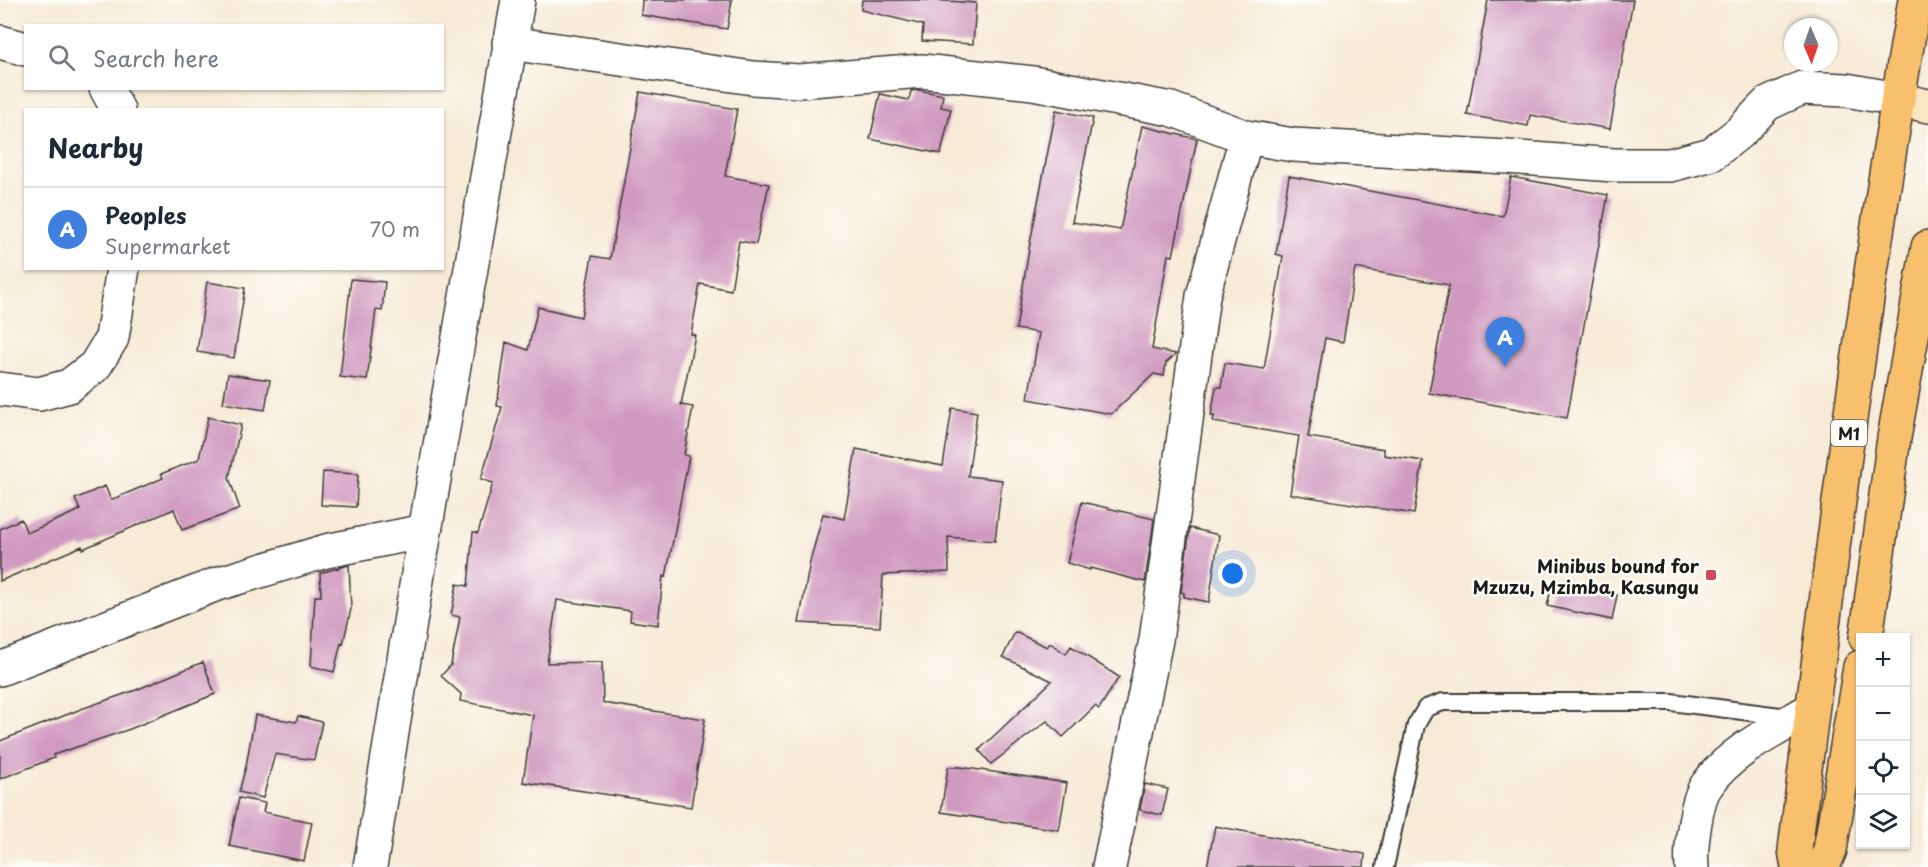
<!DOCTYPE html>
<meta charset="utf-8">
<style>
:root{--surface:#fff;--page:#f2f2f3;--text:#1f2937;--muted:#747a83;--line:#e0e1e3;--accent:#d1495b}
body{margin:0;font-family:"Playpen Sans",sans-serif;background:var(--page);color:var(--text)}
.controls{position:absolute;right:18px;bottom:18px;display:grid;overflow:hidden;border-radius:0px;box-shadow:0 2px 4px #0004}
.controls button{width:54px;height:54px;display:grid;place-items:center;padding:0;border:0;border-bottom:2px solid var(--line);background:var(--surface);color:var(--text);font:30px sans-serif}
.compass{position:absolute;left:1784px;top:18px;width:54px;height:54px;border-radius:50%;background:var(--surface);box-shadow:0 2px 4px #0004;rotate:178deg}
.you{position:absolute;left:1233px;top:574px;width:21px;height:21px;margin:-15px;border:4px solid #fff;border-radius:50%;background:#1a73e8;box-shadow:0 0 0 9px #1a73e833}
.badge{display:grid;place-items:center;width:39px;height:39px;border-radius:50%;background:var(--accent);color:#fff;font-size:20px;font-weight:700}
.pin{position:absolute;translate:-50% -50px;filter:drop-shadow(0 2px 3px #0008)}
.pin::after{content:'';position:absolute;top:32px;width:21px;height:18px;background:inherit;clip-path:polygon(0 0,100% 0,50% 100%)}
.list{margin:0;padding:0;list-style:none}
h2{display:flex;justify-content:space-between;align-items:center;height:78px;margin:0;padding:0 24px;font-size:26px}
h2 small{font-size:20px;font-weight:400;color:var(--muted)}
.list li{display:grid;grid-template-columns:39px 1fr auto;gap:18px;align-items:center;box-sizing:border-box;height:84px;padding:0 24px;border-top:2px solid var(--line)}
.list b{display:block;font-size:22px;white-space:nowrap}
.list p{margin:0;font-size:20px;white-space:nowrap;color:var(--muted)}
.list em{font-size:20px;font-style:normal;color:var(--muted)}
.icon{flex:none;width:33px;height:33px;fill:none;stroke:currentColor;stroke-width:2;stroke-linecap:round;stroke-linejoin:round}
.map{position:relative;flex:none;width:1928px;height:867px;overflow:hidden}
.search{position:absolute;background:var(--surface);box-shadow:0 2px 4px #0004;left:24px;top:24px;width:420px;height:66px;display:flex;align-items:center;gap:15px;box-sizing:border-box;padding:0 21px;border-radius:0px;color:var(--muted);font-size:22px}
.panel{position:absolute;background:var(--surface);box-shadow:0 2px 4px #0004;left:24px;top:108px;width:420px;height:162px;border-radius:0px}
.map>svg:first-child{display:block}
</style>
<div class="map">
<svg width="1928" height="867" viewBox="0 0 1928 867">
<rect width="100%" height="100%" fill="#fdfcf7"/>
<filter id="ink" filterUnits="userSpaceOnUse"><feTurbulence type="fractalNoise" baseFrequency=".0167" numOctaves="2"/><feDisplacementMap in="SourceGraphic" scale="12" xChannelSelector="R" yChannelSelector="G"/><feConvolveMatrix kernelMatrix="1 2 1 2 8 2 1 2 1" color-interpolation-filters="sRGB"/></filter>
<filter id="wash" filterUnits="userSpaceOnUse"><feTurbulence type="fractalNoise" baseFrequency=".008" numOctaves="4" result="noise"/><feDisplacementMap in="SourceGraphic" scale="24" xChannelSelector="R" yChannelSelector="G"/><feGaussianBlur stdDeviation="1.35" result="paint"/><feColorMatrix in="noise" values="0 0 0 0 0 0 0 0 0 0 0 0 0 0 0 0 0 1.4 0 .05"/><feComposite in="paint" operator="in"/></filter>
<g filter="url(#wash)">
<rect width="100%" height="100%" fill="#f7ead7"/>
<g id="blocks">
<path fill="#d099c0" d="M 642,0 L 732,0 L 727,29 L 641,15 Z
M 862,0 L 932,0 L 976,3 L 973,44 L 922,41 L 923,25 L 861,10 Z
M 1488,0 L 1633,0 L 1610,129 L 1530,115 L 1528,126 L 1467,115 Z
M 919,90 L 943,95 L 941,107 L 951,109 L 941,154 L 870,139 L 880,94 L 909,100 L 911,91 Z
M 640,92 L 737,109 L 725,176 L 769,184 L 756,244 L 739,241 L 731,290 L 700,284 L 691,334 L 695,335 L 681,405 L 693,407 L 684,455 L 689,456 L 666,577 L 663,576 L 658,625 L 630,621 L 631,611 L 557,600 L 547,663 L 602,662 L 603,703 L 705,719 L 691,807 L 523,782 L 533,715 L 460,701 L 461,694 L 441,676 L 451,665 L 460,617 L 451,615 L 457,584 L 468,586 L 473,532 L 478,533 L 493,483 L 481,479 L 502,407 L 497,406 L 506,342 L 528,350 L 538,307 L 581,317 L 592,256 L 610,259 Z
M 1056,110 L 1093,118 L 1072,222 L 1120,230 L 1142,126 L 1197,139 L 1173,256 L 1168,255 L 1152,349 L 1176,354 L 1166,363 L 1164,376 L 1154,374 L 1111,414 L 1028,399 L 1039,333 L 1016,329 L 1030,243 Z
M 1289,176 L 1503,216 L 1511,177 L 1608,195 L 1567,418 L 1429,393 L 1449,285 L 1355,268 L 1343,342 L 1325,338 L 1308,437 L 1384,449 L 1384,455 L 1423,461 L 1414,514 L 1290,494 L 1299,436 L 1213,422 L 1214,416 L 1211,416 L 1216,387 L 1221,387 L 1225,363 L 1264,369 L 1283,256 L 1276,254 Z
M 351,279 L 385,282 L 382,311 L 376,310 L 367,380 L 340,377 Z
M 207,282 L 245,288 L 234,358 L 197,352 Z
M 228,374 L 270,380 L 265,410 L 223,403 Z
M 952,408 L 977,412 L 968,476 L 1002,480 L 995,541 L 948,537 L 949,572 L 883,575 L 880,627 L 799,623 L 810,562 L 823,514 L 844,519 L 856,449 L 943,466 Z
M 208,417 L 241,425 L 229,478 L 240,509 L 182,530 L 174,509 L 83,549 L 82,546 L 0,581 L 0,529 L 21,519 L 27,533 L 80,510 L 75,499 L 105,486 L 111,500 L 163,478 L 161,474 L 199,459 Z
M 323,472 L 358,474 L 356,507 L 321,505 Z
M 1082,502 L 1154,519 L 1145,582 L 1090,568 L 1090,570 L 1067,563 Z
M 1190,528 L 1219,535 L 1209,602 L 1184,597 L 1184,593 L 1181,592 Z
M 349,565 L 351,609 L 343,644 L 341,643 L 334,672 L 311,666 L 315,596 L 321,596 L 320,573 Z
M 1553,581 L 1617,595 L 1612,620 L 1547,606 Z
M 1015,632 L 1047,647 L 1050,643 L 1066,654 L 1071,646 L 1119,677 L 1099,709 L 1095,706 L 1063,737 L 1047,721 L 991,764 L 979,750 L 1052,681 L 1003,657 Z
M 203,662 L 215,694 L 130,729 L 53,755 L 54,758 L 0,779 L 0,741 L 81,709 L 136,690 Z
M 255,715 L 296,722 L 298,716 L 322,722 L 314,760 L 275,754 L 263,798 L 239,792 L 246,766 Z
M 948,767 L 960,767 L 1067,783 L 1059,830 L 941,812 Z
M 1145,784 L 1168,789 L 1162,815 L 1140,810 Z
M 239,798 L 265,803 L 263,812 L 312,822 L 304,861 L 229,846 Z
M 1215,826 L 1365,854 L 1364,867 L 1207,867 Z"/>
</g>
</g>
<g filter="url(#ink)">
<use href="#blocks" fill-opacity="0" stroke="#3d3b38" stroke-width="1.5"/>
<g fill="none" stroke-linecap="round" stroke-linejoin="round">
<defs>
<path id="service" d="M 1385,867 L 1416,725 L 1426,708 L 1443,702 L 1671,702 L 1789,717"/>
<path id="minor" d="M 0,42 L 26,49
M 509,43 L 753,78 L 799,81 L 922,71 L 1033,83 L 1171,109 L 1246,137 L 1293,145 L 1507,157 L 1614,165 L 1670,165 L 1712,154 L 1741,131 L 1767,104 L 1802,88 L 1846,90 L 1897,99
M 106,88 L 118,110
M 0,389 L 39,394 L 69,386 L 95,366 L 112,338 L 123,268
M 0,669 L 217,584 L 326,551 L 425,531
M 370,867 L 425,531 L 518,0
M 1109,867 L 1156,640 L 1203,296 L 1246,137
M 1692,867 C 1690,849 1696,799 1707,785 C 1730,751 1777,729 1812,709"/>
<path id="secondary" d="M 1897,99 L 1928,106"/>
<path id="trunk" d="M 1866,638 L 1894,438 L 1928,247
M 1798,867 L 1795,850 C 1830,566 1865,282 1915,0
M 1823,867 L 1830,850 L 1860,667"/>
</defs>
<use href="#service" stroke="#3d3b38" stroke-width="20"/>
<use href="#minor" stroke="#3d3b38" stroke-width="36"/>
<use href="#secondary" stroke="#3d3b38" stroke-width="36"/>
<use href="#trunk" stroke="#3d3b38" stroke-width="36"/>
<use href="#service" stroke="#fff" stroke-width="16"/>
<use href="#minor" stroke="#fff" stroke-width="33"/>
<use href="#secondary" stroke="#fce5c4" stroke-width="33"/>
<use href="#trunk" stroke="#f8bf6c" stroke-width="33"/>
</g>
</g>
<rect fill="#d1495b" stroke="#fdfcf7" stroke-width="2" x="1705" y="569" width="12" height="12" rx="3"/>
<g text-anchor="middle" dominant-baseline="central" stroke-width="5" stroke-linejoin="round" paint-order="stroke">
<rect fill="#fdfcf7" stroke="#605f5e" stroke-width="1.5" x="1831" y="420" width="36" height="26" rx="4.5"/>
<g font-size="16" font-weight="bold" fill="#1c1c1c">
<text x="1849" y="433">M1</text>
</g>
<g font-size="18" font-weight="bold" fill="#1c1c1c" stroke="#fdfcf7" text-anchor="end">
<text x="1699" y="565">Minibus bound for<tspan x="1699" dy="21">Mzuzu, Mzimba, Kasungu</tspan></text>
</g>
</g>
</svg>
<div class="controls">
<button>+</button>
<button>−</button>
<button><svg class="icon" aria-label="locate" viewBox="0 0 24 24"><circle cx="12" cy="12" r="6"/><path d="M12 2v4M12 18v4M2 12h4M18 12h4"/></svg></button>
<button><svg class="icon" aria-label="layers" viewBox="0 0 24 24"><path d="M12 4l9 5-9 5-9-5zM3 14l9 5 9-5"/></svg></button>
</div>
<svg class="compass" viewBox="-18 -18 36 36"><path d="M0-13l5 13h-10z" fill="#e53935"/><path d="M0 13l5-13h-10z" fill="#747a83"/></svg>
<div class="you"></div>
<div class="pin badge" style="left:1505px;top:367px;background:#3f7fe0">A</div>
<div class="search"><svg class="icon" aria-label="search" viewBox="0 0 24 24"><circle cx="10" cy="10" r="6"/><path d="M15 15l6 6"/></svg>Search here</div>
<section class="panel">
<h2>Nearby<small></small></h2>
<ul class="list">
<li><span class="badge" style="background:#3f7fe0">A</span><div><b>Peoples</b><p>Supermarket</p></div><em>70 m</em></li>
</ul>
</section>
</div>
